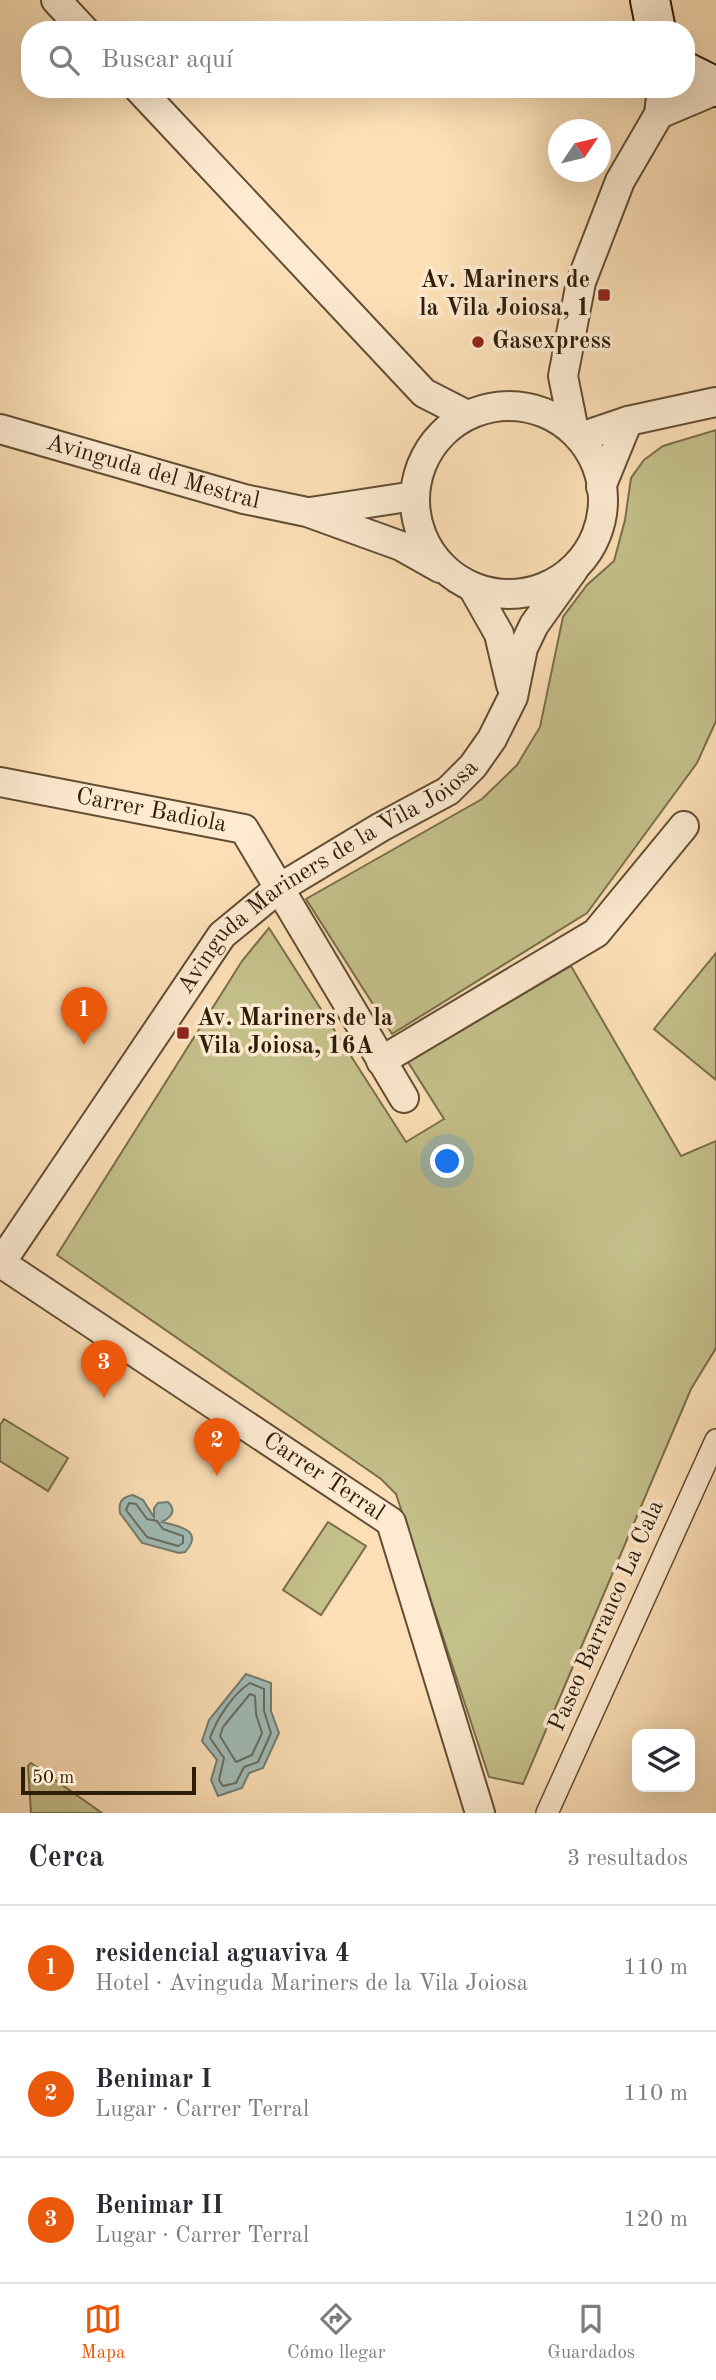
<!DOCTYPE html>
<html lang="es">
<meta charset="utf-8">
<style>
:root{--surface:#fff;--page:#f2f2f3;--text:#2b2b33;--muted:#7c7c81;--line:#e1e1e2;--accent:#ea580c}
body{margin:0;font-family:"Old Standard TT",serif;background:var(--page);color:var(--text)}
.controls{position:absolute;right:21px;bottom:21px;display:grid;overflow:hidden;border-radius:14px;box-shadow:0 7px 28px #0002}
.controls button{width:63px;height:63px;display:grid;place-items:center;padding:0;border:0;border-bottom:2px solid var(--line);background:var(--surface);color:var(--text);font:35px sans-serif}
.compass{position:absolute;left:548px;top:119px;width:63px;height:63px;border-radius:50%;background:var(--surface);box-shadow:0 7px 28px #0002;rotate:55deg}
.scale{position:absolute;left:21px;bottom:18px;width:175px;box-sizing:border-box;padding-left:7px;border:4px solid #2e1d09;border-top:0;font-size:19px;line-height:24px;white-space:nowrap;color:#2e1d09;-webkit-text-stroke:5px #fdead0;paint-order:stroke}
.you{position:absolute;left:448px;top:1162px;width:24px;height:24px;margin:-18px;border:5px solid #fff;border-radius:50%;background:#1a73e8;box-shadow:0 0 0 10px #1a73e833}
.badge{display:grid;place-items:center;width:46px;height:46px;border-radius:50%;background:var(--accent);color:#fff;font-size:23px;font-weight:700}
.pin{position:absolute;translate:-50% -58px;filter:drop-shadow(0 2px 4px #0008)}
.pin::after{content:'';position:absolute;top:37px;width:24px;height:21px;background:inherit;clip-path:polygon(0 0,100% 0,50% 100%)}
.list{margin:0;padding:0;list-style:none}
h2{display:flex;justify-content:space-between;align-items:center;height:91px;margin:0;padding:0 28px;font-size:30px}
h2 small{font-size:23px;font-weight:400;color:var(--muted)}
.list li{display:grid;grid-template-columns:46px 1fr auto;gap:21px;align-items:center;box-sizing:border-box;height:126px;padding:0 28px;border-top:2px solid var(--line)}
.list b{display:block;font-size:26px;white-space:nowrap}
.list p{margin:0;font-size:23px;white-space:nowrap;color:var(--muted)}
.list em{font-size:23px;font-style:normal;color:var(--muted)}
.icon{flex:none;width:38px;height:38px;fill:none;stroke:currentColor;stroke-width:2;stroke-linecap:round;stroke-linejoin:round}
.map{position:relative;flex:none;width:716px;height:1813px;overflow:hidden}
.search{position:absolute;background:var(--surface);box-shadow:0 7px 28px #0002;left:21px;right:21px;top:21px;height:77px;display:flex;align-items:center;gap:18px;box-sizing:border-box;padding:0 24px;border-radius:28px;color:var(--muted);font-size:26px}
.sheet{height:469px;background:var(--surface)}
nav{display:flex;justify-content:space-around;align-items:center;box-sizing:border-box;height:98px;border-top:2px solid var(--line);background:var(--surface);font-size:19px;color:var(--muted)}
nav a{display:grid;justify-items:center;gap:4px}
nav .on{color:var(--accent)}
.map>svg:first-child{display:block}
</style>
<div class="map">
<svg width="716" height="1813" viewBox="0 0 716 1813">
<rect width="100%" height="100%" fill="#fcdfb6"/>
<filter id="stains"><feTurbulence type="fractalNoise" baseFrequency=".00286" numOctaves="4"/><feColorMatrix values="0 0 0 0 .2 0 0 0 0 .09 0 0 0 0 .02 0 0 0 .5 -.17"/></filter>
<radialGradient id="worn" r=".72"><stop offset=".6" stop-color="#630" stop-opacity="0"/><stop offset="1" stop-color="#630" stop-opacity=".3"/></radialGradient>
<path fill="#c4c08a" stroke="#796e4a" stroke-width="2" d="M 716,430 L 716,721 L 697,763 L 587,913 L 392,1034 L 306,899 L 482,799 L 517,765 L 540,727 L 563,617 L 587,585 L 614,561 L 625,520 L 631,478 L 644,460 L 663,446 Z
M 269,928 L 406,1142 L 444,1119 L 408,1062 L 571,966 L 681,1156 L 716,1141 L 716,1348 L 691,1389 L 523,1784 L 489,1777 L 396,1494 L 381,1479 L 57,1255 L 242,961 Z
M 716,953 L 716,1080 L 654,1029 Z
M 4,1419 L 68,1458 L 48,1491 L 0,1461 L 0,1425 Z
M 328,1522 L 366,1546 L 321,1615 L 283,1590 Z
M 31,1763 L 102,1813 L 31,1813 L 28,1766 Z"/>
<path fill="#a1bbb7" stroke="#737c71" stroke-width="2" d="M 133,1495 L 143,1500 L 154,1517 L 154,1508 L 158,1503 L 168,1502 C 177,1511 171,1517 162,1522 C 178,1526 205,1530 185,1552 L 179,1553 L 142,1543 L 120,1513 C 118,1502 122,1497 133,1495 Z
M 246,1674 L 271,1683 L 271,1711 L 279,1733 L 263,1768 L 249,1773 L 242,1788 L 218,1796 L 211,1780 L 217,1760 L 202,1741 L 209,1720 Z"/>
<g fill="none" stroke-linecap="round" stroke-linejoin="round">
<path stroke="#686c60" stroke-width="2" d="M 129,1503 L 136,1504 L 147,1519 L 157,1521 L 163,1529 L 183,1536 L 183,1543 L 178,1546 L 147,1537 L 126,1510 Z
M 250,1683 L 264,1689 L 264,1711 L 271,1733 L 258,1762 L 244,1767 L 236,1783 L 223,1786 L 219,1780 L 224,1758 L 210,1738 C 217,1718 233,1694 250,1683 Z
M 250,1694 L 255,1696 L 256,1714 L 262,1733 L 252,1755 L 236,1762 L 220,1736 L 223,1727 Z"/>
<defs>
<path id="pedestrian" d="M 547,1813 L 716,1440"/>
<g id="minor">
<path d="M 56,0 L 84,30"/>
<path d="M 139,89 L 424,393 L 467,415"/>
<path d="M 659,114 L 716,90"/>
<circle cx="509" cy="500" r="94"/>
<path id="s1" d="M 0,429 L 244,499 L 307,512 L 401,546 L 440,568"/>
<path d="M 574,431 L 563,376 L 581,282 L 620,181 L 659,114 L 662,89"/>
<path d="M 581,437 L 628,421 L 716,402"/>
<path d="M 601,487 L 628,421"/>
<path d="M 310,512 L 414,496"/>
<path d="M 473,588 L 499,634 L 511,685"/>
<path id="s2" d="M 0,782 L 244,829 L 404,1098"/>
<path d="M 381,1061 L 596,933 L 684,826"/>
<path id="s3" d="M 1,1263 L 391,1522 L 480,1813"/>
<path id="s4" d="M 0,1264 L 222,935 L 278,889 L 381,827 L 448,791 L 473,766 L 492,739 L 513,697 L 523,648 L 534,625 L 574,569"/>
</g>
<path id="secondary" d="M 650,0 L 656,30
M 686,72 L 716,87"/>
</defs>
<use href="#pedestrian" stroke="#624e34" stroke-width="24"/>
<use href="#minor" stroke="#624e34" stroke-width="32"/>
<use href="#secondary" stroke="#2e1d09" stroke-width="42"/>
<use href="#pedestrian" stroke="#fdead0" stroke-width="21"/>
<use href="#minor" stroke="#fdead0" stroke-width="28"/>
<use href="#secondary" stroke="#fdead0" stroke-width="38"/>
</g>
<g fill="#8f2418" stroke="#fdead0" stroke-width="2.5">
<rect x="597" y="288" width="14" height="14" rx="3.5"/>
<circle cx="478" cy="342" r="7"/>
<rect x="176" y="1026" width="14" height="14" rx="3.5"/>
</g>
<g text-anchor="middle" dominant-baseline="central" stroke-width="7" stroke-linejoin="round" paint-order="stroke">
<g font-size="24" font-weight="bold" fill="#2e1d09" stroke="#fdead0" text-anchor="start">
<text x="590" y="281" text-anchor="end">Av. Mariners de<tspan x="590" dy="28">la Vila Joiosa, 1</tspan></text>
<text x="492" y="342">Gasexpress</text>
<text x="197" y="1019">Av. Mariners de la<tspan x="197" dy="28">Vila Joiosa, 16A</tspan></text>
</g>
<g font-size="24" fill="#2e1d09" stroke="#fdead0">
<text stroke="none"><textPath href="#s1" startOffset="159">Avinguda del Mestral</textPath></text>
<text stroke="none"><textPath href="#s2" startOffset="154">Carrer Badiola</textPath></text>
<text stroke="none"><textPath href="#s4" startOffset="516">Avinguda Mariners de la Vila Joiosa</textPath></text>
<text stroke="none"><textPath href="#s3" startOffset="387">Carrer Terral</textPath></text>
<text transform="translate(607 1616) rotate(-66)">Paseo Barranco La Cala</text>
</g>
</g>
<rect width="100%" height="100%" filter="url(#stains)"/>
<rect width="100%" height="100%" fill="url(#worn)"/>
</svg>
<div class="controls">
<button><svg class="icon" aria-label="layers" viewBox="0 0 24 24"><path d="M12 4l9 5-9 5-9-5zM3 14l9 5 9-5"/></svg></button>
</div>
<svg class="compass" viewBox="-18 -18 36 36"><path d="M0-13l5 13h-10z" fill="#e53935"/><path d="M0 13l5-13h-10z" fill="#7c7c81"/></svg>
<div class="scale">50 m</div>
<div class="you"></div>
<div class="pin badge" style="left:84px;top:1045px">1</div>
<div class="pin badge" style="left:217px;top:1476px">2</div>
<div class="pin badge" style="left:104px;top:1398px">3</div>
<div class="search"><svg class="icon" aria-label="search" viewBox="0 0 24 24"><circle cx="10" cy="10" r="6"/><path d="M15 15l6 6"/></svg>Buscar aquí</div>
</div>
<section class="sheet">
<h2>Cerca<small>3 resultados</small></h2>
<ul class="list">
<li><span class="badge">1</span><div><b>residencial aguaviva 4</b><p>Hotel · Avinguda Mariners de la Vila Joiosa</p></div><em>110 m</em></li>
<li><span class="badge">2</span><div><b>Benimar I</b><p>Lugar · Carrer Terral</p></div><em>110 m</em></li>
<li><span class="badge">3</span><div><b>Benimar II</b><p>Lugar · Carrer Terral</p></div><em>120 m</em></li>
</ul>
</section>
<nav>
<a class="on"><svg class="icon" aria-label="map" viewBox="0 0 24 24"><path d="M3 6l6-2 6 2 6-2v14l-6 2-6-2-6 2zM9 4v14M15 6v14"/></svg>Mapa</a>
<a><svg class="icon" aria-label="directions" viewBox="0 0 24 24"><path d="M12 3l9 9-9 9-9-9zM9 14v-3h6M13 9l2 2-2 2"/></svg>Cómo llegar</a>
<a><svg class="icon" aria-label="saved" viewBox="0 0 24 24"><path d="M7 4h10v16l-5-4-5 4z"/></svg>Guardados</a>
</nav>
